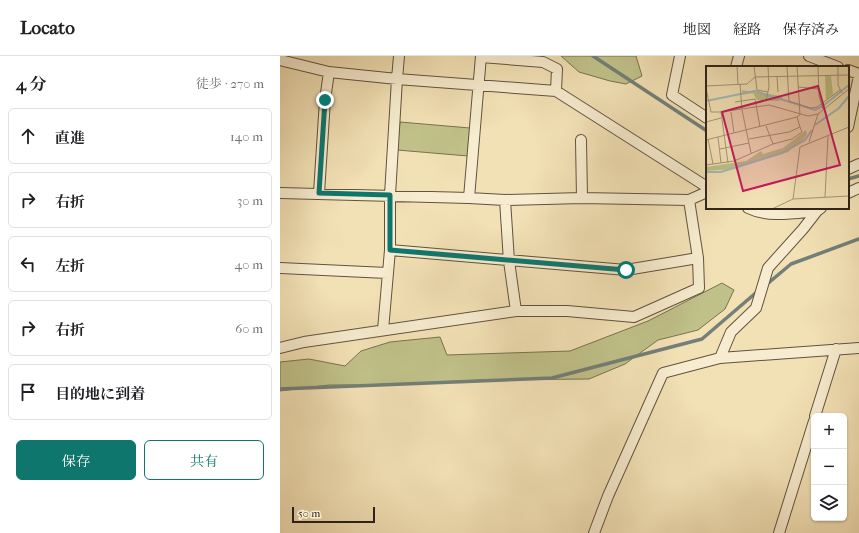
<!DOCTYPE html>
<html lang="ja">
<meta charset="utf-8">
<style>
:root{--surface:#fff;--page:#f2f2f2;--text:#202124;--muted:#757577;--line:#e0e0e0;--accent:#0f766e}
body{margin:0;font-family:"IM FELL French Canon","Noto Serif JP",serif;background:var(--page);color:var(--text)}
.controls{position:absolute;right:12px;bottom:12px;display:grid;overflow:hidden;border-radius:6px;box-shadow:0 1px 3px #0004}
.controls button{width:36px;height:36px;display:grid;place-items:center;padding:0;border:0;border-bottom:1px solid var(--line);background:var(--surface);color:var(--text);font:20px sans-serif}
.scale{position:absolute;left:12px;bottom:10px;width:83px;box-sizing:border-box;padding-left:4px;border:2px solid #302418;border-top:0;font-size:11px;line-height:14px;white-space:nowrap;color:#302418;-webkit-text-stroke:3px #f7eccf;paint-order:stroke}
.stop{position:absolute;width:12px;height:12px;margin:-9px;border:3px solid #0f766e;border-radius:50%;background:#fff}
.stop.end{background:#0f766e;border-color:#fff;box-shadow:0 1px 4px #0008}
.list{margin:0;padding:0;list-style:none}
h2{display:flex;justify-content:space-between;align-items:center;height:52px;margin:0;padding:0 16px;font-size:17px}
h2 small{font-size:13px;font-weight:400;color:var(--muted)}
.list li{display:grid;grid-template-columns:26px 1fr auto;gap:12px;align-items:center;box-sizing:border-box;height:56px;margin:0 8px 8px;padding:0 8px;border:1px solid var(--line);border-radius:6px}
.list b{display:block;font-size:15px;white-space:nowrap}
.list em{font-size:13px;font-style:normal;color:var(--muted)}
.actions{display:flex;gap:8px;padding:12px 16px}
.actions a{flex:1;padding:9px 0;border:1px solid var(--accent);border-radius:6px;text-align:center;font-size:14px;color:var(--accent)}
.actions .main{background:var(--accent);color:#fff}
.icon{flex:none;width:22px;height:22px;fill:none;stroke:currentColor;stroke-width:2;stroke-linecap:round;stroke-linejoin:round}
.map{position:relative;flex:none;width:579px;height:477px;overflow:hidden}
header{display:flex;align-items:center;gap:24px;box-sizing:border-box;height:56px;padding:0 20px;background:var(--surface);border-bottom:1px solid var(--line)}
header strong{font-size:19px}
nav{display:flex;gap:22px;margin-inline-start:auto;font-size:14px}
main{display:flex}
aside{flex:1;background:var(--surface)}
.map>svg:first-child{display:block}
</style>
<header>
<strong>Locato</strong>
<nav><a>地図</a><a>経路</a><a>保存済み</a></nav>
</header>
<main>
<aside>
<h2>4 分<small>徒歩 · 270 m</small></h2>
<ul class="list">
<li><svg class="icon" aria-label="ahead" viewBox="0 0 24 24"><path d="M12 20V5M6 11l6-6 6 6"/></svg><div><b>直進</b></div><em>140 m</em></li>
<li><svg class="icon" aria-label="right" viewBox="0 0 24 24"><path d="M7 20v-9h11M14 6l5 5-5 5"/></svg><div><b>右折</b></div><em>30 m</em></li>
<li><svg class="icon" aria-label="left" viewBox="0 0 24 24"><path d="M17 20v-9H6M10 6l-5 5 5 5"/></svg><div><b>左折</b></div><em>40 m</em></li>
<li><svg class="icon" aria-label="right" viewBox="0 0 24 24"><path d="M7 20v-9h11M14 6l5 5-5 5"/></svg><div><b>右折</b></div><em>60 m</em></li>
<li><svg class="icon" aria-label="arrive" viewBox="0 0 24 24"><path d="M6 21V4h12l-3 4 3 4H6"/></svg><div><b>目的地に到着</b></div></li>
</ul>
<div class="actions"><a class="main">保存</a><a>共有</a></div>
</aside>
<div class="map">
<svg width="579" height="477" viewBox="0 0 579 477">
<rect width="100%" height="100%" fill="#f2e1b5"/>
<filter id="stains"><feTurbulence type="fractalNoise" baseFrequency=".005" numOctaves="4"/><feColorMatrix values="0 0 0 0 .2 0 0 0 0 .09 0 0 0 0 .02 0 0 0 .5 -.17"/></filter>
<radialGradient id="worn" r=".72"><stop offset=".6" stop-color="#630" stop-opacity="0"/><stop offset="1" stop-color="#630" stop-opacity=".3"/></radialGradient>
<path fill="#c0c189" stroke="#787250" d="M 281,0 L 356,0 L 362,20 L 346,28 L 330,25 L 299,16 Z
M 120,66 L 190,72 L 188,100 L 117,94 Z
M 442,227 L 454,234 L 445,253 L 418,274 L 378,284 L 345,308 L 309,323 L 202,324 L 96,329 L 49,329 L 0,335 L 0,306 L 29,303 L 65,310 L 81,295 L 110,286 L 160,281 L 167,299 L 290,295 L 368,265 Z"/>
<g fill="none" stroke-linecap="round" stroke-linejoin="round">
<path stroke="#737f78" stroke-width="3.5" d="M 313,0 L 427,75
M 568,123 L 579,120
M 486,229 L 511,208 L 579,183
M 0,333 L 272,322 L 422,283 L 478,235"/>
<defs>
<path id="minor" d="M 400,0 L 392,39 L 427,62
M 529,0 L 558,11
M 201,1 L 263,6 L 277,13 L 276,35
M 0,4 L 49,16 L 117,23 L 276,35 L 427,131
M 456,11 L 459,0
M 568,14 L 579,18
M 568,71 L 579,20
M 301,84 L 302,142
M 568,113 L 579,108
M 0,137 L 189,142 L 225,144 L 302,142 L 409,144 L 427,136
M 39,137 L 45,44 L 49,16
M 568,137 L 579,132
M 189,142 L 201,0
M 468,152 C 488,162 515,157 537,155
M 110,194 L 346,214 L 418,202 L 409,144
M 0,212 L 107,217
M 236,255 L 287,255 L 354,261 L 419,232 L 418,202
M 103,274 L 110,194 L 110,139 L 117,23 L 119,0
M 0,292 L 24,286 L 236,255 L 229,205 L 225,144
M 440,302 L 451,276 L 476,252 L 488,212 L 523,173 L 537,155 L 541,152
M 535,360 L 556,293
M 314,477 L 328,440 L 383,317 L 440,302 L 579,292
M 499,477 L 534,365"/>
</defs>
<use href="#minor" stroke="#60533f" stroke-width="12"/>
<use href="#minor" stroke="#f7eccf" stroke-width="10"/>
</g>
<g fill="none" stroke-linecap="round" stroke-linejoin="round">
<path stroke="#0f766e" stroke-width="5" d="M 45,44 L 39,137 L 110,139 L 110,194 L 346,214"/>
</g>
<g transform="translate(426 10)">
<rect width="143" height="143" fill="#f2e1b5"/>
<path d="M 119,10 L 125,10 L 127,28 L 120,34 ZM 36,24 L 75,30 L 77,33 L 72,35 L 51,34 L 47,27 L 36,29 ZM 100,64 L 101,68 L 98,73 L 82,86 L 28,103 L 0,105 L 0,101 L 40,95 L 55,85 L 57,88 L 77,82 Z" fill="#c0c189"/>
<path fill="none" stroke="#9fbbb8" stroke-width="2" d="M 0,35 L 49,25 L 109,44 L 117,40 L 143,19M 109,59 L 133,42 L 143,30M 0,106 L 15,106 L 76,87 L 99,74 L 106,64"/>
<path fill="none" stroke="#a49576" stroke-width="1" d="M 31,0 L 32,18M 48,0 L 51,24 L 62,26M 81,0 L 83,35 L 104,42 L 111,41 L 134,24M 112,0 L 113,30 L 117,43M 132,0 L 132,19 L 136,27M 71,11 L 72,26M 34,18 L 36,44 L 45,87M 0,20 L 41,18 L 49,11 L 143,9M 92,21 L 113,23M 0,22 L 5,46 L 15,46M 60,35 L 63,21 L 62,0M 29,36 L 49,33 L 54,61M 25,46 L 28,67M 0,56 L 15,52M 12,71 L 15,97M 2,73 L 7,98M 43,73 L 83,66 L 94,61 L 91,51M 0,74 L 91,51 L 94,49 L 91,0M 103,76 L 112,48 L 143,23M 67,78 L 86,73 L 96,66 L 94,61M 14,83 L 43,77M 22,97 L 15,46 L 63,39 L 102,50 L 112,48M 0,99 L 28,95 L 67,78 L 60,60M 119,131 L 122,70M 87,133 L 94,81 L 143,61M 66,143 L 87,133 L 143,130"/>
<path fill="#c2185b" fill-opacity="0.15" stroke="#c2185b" stroke-width="2" d="M 112,20 L 134,99 L 37,125 L 16,46 Z"/>
<rect width="143" height="143" fill="none" stroke="#302418" stroke-width="2"/>
</g>
<rect width="100%" height="100%" filter="url(#stains)"/>
<rect width="100%" height="100%" fill="url(#worn)"/>
</svg>
<div class="controls">
<button>+</button>
<button>−</button>
<button><svg class="icon" aria-label="layers" viewBox="0 0 24 24"><path d="M12 4l9 5-9 5-9-5zM3 14l9 5 9-5"/></svg></button>
</div>
<div class="scale">50 m</div>
<div class="stop" style="left:346px;top:214px"></div>
<div class="stop end" style="left:45px;top:44px"></div>
</div>
</main>
